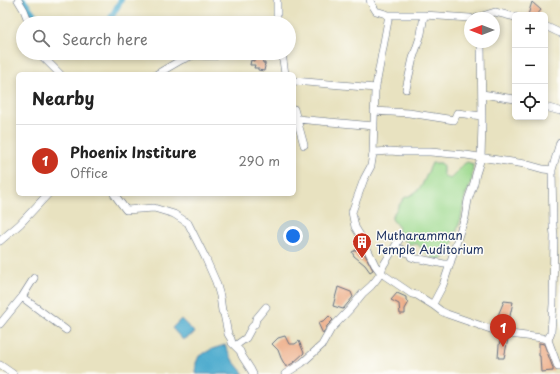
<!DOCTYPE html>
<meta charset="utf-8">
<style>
:root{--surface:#fff;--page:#f2f2f2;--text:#222;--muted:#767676;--line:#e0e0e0;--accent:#c8321e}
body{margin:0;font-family:"Playpen Sans",sans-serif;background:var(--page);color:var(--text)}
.controls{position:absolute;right:12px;top:12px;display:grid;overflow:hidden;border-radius:6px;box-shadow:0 2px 6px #0003}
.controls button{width:36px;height:36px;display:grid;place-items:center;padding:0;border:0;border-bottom:1px solid var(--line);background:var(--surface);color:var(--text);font:20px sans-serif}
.compass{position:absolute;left:464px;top:12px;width:36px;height:36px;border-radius:50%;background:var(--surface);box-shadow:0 2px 6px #0003;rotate:270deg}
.you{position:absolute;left:293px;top:236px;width:14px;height:14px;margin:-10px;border:3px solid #fff;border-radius:50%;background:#1a73e8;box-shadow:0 0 0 6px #1a73e833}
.badge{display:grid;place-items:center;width:26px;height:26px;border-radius:50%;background:var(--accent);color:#fff;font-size:13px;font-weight:700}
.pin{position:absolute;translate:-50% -33px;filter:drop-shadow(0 1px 2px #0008)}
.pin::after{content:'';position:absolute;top:21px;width:14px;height:12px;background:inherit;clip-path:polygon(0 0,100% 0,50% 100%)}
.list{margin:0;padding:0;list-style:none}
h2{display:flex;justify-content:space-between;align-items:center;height:52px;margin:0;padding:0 16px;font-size:17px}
h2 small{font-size:13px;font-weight:400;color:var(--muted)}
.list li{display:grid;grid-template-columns:26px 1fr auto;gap:12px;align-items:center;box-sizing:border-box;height:72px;padding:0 16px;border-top:1px solid var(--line)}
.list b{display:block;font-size:15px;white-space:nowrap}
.list p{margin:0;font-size:13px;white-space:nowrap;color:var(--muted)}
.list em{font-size:13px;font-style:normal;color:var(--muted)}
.icon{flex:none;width:22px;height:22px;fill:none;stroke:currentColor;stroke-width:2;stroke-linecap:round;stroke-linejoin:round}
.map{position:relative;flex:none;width:560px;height:374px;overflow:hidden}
.search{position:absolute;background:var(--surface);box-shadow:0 2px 6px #0003;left:16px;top:16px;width:280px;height:44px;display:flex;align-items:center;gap:10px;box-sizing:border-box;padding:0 14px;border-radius:22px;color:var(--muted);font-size:15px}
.panel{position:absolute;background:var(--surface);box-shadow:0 2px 6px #0003;left:16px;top:72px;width:280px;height:124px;border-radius:6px}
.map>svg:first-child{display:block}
</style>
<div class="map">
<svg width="560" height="374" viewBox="0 0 560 374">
<rect width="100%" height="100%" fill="#fdfcf7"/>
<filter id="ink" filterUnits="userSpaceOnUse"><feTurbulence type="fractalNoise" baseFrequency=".025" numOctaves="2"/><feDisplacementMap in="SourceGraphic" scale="8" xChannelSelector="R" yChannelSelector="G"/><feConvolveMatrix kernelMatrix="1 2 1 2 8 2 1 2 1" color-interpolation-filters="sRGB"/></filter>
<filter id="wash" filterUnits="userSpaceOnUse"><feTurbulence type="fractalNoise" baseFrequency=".012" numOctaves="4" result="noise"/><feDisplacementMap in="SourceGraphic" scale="16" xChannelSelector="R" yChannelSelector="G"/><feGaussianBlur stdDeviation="0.9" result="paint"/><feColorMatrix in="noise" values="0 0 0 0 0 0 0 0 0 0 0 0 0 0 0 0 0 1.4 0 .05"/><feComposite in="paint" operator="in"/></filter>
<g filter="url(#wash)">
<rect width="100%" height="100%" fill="#e8e2c0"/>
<path fill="#9cd98d" stroke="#5c8476" d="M 467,162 L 473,164 L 472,179 L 469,188 L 465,196 L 461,218 L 451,249 L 446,257 L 439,260 L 429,256 L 417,244 L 409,244 L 402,238 L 397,235 L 399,228 L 392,219 L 392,216 L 404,198 L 413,194 L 418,190 L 422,185 L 432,163 L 441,163 L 443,166 L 443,175 L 450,179 L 456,173 L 461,166 Z"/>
<path fill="#51adcf" stroke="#366e96" d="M 181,319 L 195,333 L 183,340 L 172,328 Z
M 225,345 L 233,361 L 244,374 L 196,374 L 196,363 L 199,356 L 212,349 Z"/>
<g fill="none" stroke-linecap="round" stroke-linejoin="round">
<path stroke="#51adcf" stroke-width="6" d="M 23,0 L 41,23
M 108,23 L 121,0"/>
</g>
<g id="blocks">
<path fill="#eba57d" d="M 532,2 L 541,10 L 537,15 L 528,15 Z
M 255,56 L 262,57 L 263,63 L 265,63 L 265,65 L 264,65 L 265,66 L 264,71 L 258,70 L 258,68 L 254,68 L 255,65 L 250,65 L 251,60 L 254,61 Z
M 358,249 L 362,249 L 373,270 L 370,272 L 365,265 L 354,256 L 352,252 Z
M 338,287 L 351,292 L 353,297 L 343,309 L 333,306 Z
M 397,293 L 406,297 L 406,300 L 409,302 L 405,309 L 405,314 L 400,314 L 399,304 L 391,300 Z
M 504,301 L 513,302 L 510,316 L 505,328 L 494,325 Z
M 329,316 L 333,320 L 327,326 L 323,334 L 318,323 L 325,320 Z
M 285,336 L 289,344 L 295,344 L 299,341 L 304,353 L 293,363 L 286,367 L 281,358 L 278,350 L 272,344 L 278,338 Z
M 501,338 L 508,339 L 504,358 L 498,358 L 499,345 Z
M 539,343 L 544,344 L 553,368 L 553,371 L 541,372 L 540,356 L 539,356 Z"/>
</g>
</g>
<g filter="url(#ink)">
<use href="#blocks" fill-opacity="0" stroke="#636e80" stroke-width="1"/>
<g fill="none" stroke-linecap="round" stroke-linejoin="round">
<defs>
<path id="minor" d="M 18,0 L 24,10 L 29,23
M 277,0 L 277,23
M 370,0 L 371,3 L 376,11 L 389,15 L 424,15 L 470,18
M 476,18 L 495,12 L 515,17
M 545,26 L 560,33
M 481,42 L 482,123 L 481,158 L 476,174 L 474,183 L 468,200 L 465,218 L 459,234 L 450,264 L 443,285 L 434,302 L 433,305 L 441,311 L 447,314 L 502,333 L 542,338 L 548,340 L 558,367 L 560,367
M 41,53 L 42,56 L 60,74
M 282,53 L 285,74
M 157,74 L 181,60 L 194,55 L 215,56 L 220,53
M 294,81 L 376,88
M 406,89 L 413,58 L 421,34 L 424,15
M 482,94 L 515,99
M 545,107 L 560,111
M 294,109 L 304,145
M 374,111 L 409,113 L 454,120 L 457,113 L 482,116
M 297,119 L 374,126
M 373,153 L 375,91 L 389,15
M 552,170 L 560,142
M 114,194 L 126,210 L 154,208 L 174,214 L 188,223 L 205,257 L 216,282 L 220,296 L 222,311 L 224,314 L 228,334 L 231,339 L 232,343 L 240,351 L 242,356 L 251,370 L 253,374
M 399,240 L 383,266 L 381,273 L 412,294 L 417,295 L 433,305
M 0,241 L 20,224 L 48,194
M 394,249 L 401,249 L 404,252 L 410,253 L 411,257 L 417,259 L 420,259 L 444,264 L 450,264
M 22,297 L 34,278
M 0,324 L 22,297 L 66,330
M 235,346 L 246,338 L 252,327 L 255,324 L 256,319 L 266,307
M 0,365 L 13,374
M 285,374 L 302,363 L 322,345 L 331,329 L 350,309 L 363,293 L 371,286 L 376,280 L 381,273 L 375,265 L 364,242 L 355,227 L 352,212 L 364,179 L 371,166 L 373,153 L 376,152 L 390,151 L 402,152 L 430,152 L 466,155 L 525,164 L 543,169 L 552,170 L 553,226 L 554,235 L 553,304 L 551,332 L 548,340"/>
</defs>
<use href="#minor" stroke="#636e80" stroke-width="8"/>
<use href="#minor" stroke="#fff" stroke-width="7"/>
</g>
</g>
<defs>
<symbol id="building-pin" viewBox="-11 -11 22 30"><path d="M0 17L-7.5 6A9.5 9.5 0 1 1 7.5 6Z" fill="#c8321e" stroke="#fdfcf7"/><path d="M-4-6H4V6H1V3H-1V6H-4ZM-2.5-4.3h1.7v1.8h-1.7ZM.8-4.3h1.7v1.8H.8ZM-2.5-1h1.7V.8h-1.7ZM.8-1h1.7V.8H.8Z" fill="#fff"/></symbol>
</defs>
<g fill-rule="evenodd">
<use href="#building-pin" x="351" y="231" width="22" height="30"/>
</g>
<g text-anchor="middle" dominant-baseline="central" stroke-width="3" stroke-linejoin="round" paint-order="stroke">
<g font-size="12" fill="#1b2f5e" stroke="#fdfcf7" text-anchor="start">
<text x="376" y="235">Mutharamman<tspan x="376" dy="14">Temple Auditorium</tspan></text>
</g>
</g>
</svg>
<div class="controls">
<button>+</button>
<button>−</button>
<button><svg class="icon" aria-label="locate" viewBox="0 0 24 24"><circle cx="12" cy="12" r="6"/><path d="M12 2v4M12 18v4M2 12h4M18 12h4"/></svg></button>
</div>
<svg class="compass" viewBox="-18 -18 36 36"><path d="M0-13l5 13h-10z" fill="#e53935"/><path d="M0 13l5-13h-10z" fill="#767676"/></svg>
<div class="you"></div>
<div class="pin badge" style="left:503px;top:347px">1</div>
<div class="search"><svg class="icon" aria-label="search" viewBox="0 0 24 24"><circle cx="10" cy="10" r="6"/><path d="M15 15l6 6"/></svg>Search here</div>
<section class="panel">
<h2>Nearby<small></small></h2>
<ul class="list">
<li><span class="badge">1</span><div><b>Phoenix Institure</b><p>Office</p></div><em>290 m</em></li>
</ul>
</section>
</div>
